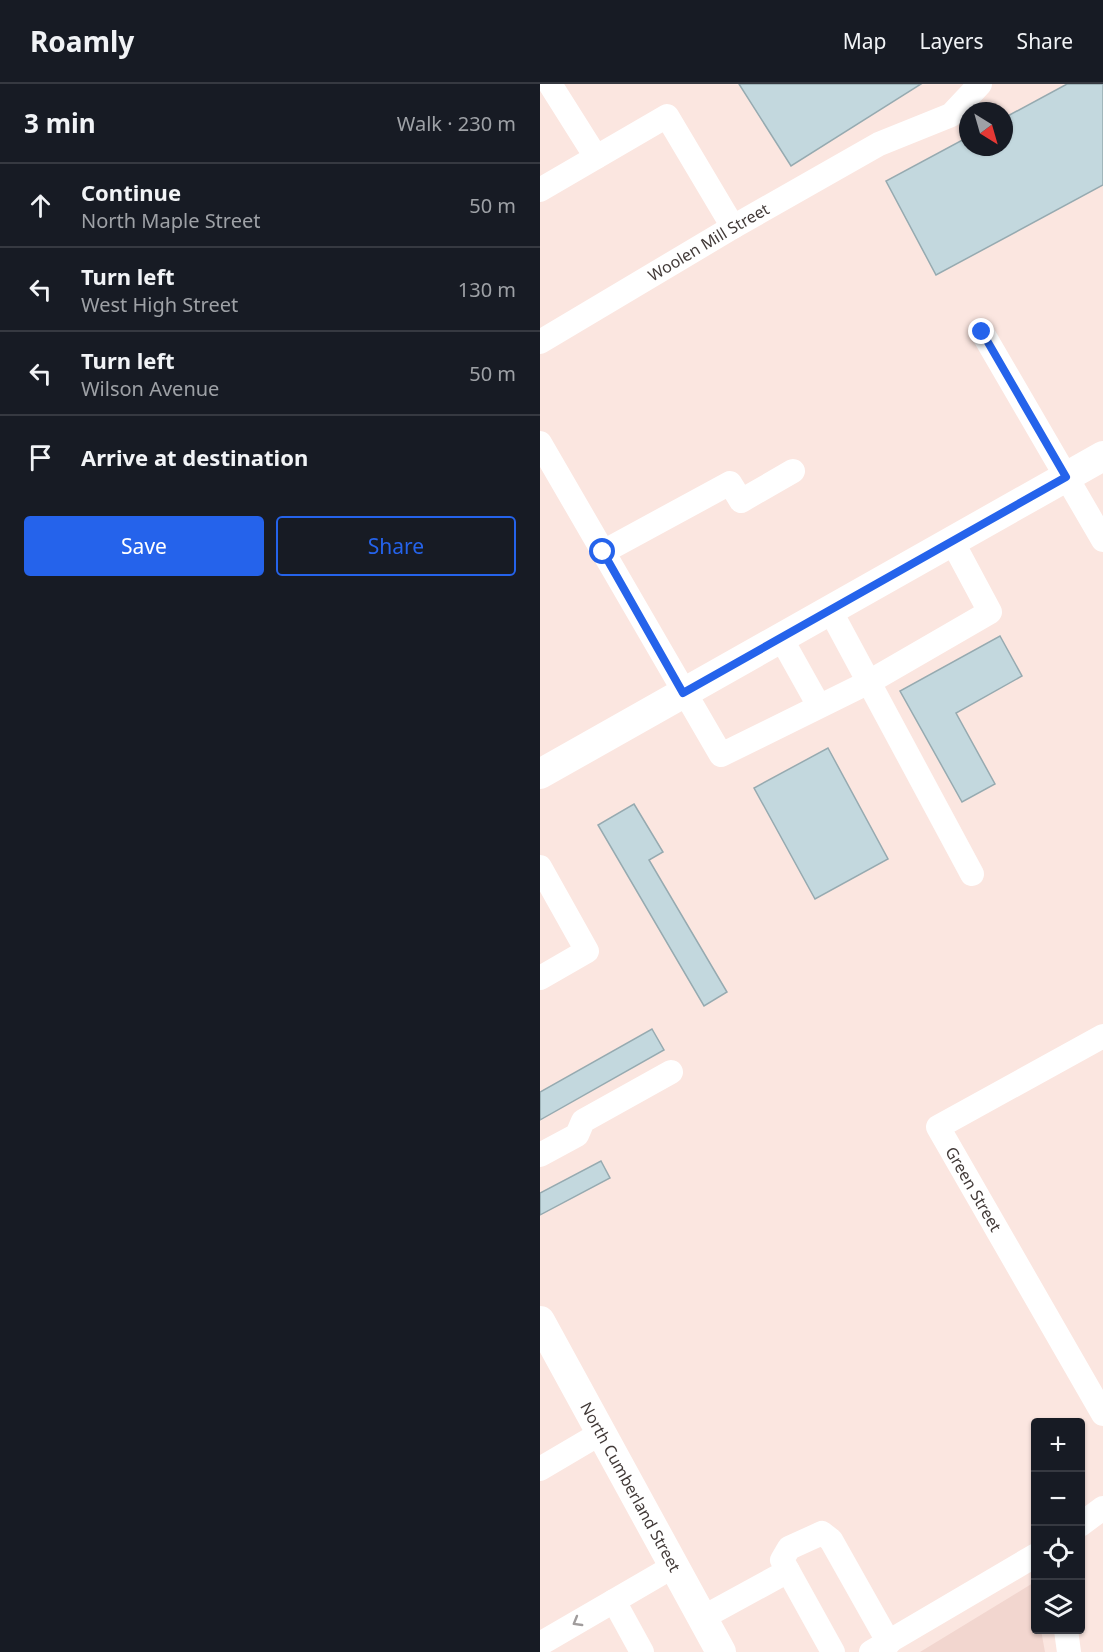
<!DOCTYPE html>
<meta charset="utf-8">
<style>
:root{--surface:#171b24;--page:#20242c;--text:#f1f3f6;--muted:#9ea1a6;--line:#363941;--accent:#2563eb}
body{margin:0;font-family:"Noto Sans",sans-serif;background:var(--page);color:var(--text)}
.controls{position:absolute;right:18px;bottom:18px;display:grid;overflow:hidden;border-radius:6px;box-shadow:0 2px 4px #0004}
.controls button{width:54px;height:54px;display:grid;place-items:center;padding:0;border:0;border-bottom:2px solid var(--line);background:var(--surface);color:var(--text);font:30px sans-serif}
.compass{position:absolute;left:419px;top:18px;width:54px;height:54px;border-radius:50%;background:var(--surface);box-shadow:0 2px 4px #0004;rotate:143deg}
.stop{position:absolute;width:18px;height:18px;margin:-14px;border:4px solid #2563eb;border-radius:50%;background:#fff}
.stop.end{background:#2563eb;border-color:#fff;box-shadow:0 2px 6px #0008}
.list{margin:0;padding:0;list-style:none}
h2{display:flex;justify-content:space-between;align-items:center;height:78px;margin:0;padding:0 24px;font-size:26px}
h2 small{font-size:20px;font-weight:400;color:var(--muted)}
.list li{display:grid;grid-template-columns:39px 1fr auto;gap:18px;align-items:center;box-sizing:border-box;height:84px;padding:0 24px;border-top:2px solid var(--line)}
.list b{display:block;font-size:22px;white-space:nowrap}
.list p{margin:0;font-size:20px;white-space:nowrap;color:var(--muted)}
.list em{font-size:20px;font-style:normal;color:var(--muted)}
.actions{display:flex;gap:12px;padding:18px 24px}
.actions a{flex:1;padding:14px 0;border:2px solid var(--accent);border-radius:6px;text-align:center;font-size:21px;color:var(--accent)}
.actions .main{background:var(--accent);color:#fff}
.icon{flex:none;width:33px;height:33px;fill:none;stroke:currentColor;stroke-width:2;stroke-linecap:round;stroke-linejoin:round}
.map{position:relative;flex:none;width:563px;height:1568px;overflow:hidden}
header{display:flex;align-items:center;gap:36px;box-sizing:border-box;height:84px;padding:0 30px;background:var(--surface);border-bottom:2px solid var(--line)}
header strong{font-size:28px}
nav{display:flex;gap:33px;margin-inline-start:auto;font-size:21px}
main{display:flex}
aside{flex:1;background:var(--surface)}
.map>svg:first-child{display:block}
</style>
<header>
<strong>Roamly</strong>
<nav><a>Map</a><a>Layers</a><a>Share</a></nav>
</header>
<main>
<aside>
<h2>3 min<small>Walk · 230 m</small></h2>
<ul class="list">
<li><svg class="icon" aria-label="ahead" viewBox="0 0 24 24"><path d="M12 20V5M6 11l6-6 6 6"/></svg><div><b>Continue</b><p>North Maple Street</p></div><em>50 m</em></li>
<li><svg class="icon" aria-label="left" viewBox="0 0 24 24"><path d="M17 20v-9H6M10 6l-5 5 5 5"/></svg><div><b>Turn left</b><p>West High Street</p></div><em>130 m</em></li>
<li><svg class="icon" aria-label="left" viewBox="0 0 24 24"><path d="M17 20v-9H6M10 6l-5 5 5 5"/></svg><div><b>Turn left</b><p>Wilson Avenue</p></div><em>50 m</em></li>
<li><svg class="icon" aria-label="arrive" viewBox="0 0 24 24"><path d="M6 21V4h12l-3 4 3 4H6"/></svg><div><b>Arrive at destination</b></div></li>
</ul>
<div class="actions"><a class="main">Save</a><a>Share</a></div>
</aside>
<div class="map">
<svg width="563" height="1568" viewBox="0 0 563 1568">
<rect width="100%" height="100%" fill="#fbe6e0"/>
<path fill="#f2d6cf" d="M 493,1499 L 495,1511 L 496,1546 L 501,1546 L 505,1568 L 380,1568 Z"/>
<path fill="#c3d8de" stroke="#96aab0" stroke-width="1.5" d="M 199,0 L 381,0 L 251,82 Z
M 527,0 L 563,0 L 563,101 L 396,191 L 346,97 L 428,53 L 428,63 L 464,63 L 464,34 Z
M 460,552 L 482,592 L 416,629 L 455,700 L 422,718 L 360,607 Z
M 288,664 L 348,775 L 275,815 L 214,704 Z
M 94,720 L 123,768 L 109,776 L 187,908 L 164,922 L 58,741 Z
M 112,945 L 124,966 L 0,1036 L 0,1008 Z
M 61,1077 L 70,1094 L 0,1131 L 0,1109 Z"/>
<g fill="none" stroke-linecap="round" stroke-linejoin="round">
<g stroke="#fff" stroke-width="24">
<path d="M 10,0 L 56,73"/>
<path d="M 0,106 L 127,32 L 193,143"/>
<path d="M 442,248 L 563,456"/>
<path id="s1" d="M 0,258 L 193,143 L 339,60 L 411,31 L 440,0"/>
<path d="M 0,359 L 181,671 L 329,598 L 450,528 L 412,457"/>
<path d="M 63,468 L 190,399 L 201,417 L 253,387"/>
<path d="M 290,526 L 432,790"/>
<path d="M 241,554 L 279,622"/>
<path d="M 0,783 L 47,867 L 0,894"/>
<path id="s2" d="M 563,952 L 398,1043 L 563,1330"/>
<path d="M 0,1071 L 37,1051 L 43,1037 L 131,988"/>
<path d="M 0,1385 L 61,1349"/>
<path d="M 540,1441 L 563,1424"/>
<path d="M 74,1517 L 102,1568"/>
<path d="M 162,1534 L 248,1487"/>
<path d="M 526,1546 L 529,1568"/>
<path d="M 0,1560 L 134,1482"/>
<path d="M 293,1568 L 242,1476 L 249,1464 L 282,1449 L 291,1456 L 349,1559"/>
<path d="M 331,1568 L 496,1471"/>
</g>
<g stroke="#fff" stroke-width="30">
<path d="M 0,690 L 563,372"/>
<path id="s3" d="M 0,1237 L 181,1568"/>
</g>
</g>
<defs><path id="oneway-chevron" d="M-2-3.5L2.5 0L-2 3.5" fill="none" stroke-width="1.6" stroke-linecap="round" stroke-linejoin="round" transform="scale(1.5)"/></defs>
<use stroke="#a09c9c" href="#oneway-chevron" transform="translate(37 1538) rotate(150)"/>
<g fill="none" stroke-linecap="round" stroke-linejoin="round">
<path stroke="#2563eb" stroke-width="8" d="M 63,468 L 143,609 L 526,393 L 442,248"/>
</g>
<g text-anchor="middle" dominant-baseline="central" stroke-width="6" stroke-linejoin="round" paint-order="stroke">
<g font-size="16" fill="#423a38" stroke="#fbe6e0">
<text stroke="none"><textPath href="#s1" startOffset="196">Woolen Mill Street</textPath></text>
<text stroke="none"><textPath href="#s2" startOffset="260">Green Street</textPath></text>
<text stroke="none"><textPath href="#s3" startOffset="189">North Cumberland Street</textPath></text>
</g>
</g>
</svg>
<div class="controls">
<button>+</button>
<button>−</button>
<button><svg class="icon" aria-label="locate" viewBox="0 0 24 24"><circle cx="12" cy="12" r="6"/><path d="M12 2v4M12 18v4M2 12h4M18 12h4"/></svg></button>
<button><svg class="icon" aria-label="layers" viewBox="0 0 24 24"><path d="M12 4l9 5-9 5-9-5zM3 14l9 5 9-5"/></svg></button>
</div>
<svg class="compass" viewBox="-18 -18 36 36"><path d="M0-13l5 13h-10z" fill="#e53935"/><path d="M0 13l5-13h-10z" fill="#9ea1a6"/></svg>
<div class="stop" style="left:63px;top:468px"></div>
<div class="stop end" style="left:442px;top:248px"></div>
</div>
</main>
